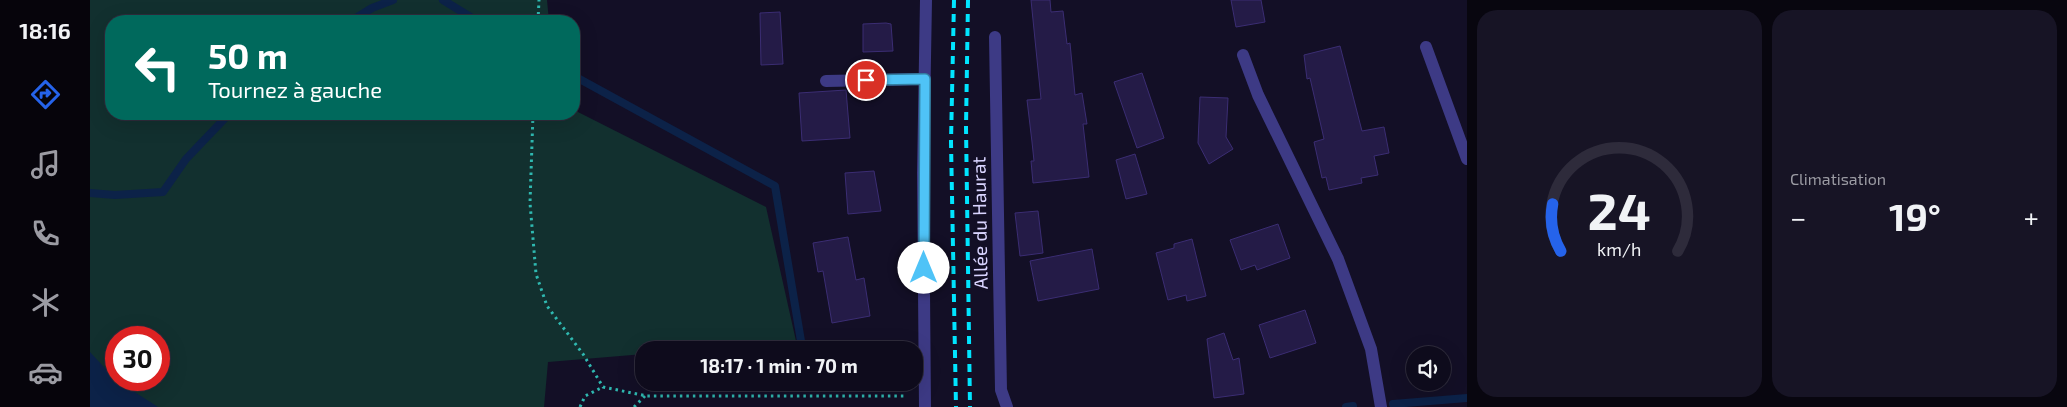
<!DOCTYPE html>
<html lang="fr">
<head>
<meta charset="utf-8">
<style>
	:root { --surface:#0e0b1c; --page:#171425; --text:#f1f3f6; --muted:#9b9ba3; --line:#2e2b3b; --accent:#2563eb }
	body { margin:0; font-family:"Exo 2",sans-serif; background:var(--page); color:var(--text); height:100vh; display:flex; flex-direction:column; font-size:19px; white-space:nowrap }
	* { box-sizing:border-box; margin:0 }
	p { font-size:16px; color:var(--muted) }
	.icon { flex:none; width:28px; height:28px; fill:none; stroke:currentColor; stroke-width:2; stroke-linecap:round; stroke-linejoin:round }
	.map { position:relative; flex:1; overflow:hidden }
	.panel { display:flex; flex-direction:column; gap:10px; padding:10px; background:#08060f; width:600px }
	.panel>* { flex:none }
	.top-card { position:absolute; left:15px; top:15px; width:475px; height:105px; border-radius:20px; box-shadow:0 5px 20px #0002,0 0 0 1px var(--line); background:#00695c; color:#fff; overflow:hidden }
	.buttons { position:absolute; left:1316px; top:346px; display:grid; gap:10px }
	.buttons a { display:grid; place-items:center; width:45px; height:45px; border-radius:50%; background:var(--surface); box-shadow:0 5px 20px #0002,0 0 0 1px var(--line); font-size:25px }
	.speed { position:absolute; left:15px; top:326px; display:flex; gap:10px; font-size:25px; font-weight:700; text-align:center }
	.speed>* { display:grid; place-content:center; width:65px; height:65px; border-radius:50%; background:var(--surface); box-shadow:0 5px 20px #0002,0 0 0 1px var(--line); line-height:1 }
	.speed .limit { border:8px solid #d22; background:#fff; color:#111 }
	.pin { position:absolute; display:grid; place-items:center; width:42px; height:42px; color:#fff; margin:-21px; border:2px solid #fff; border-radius:50%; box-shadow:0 1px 5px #0007 }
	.me { position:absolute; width:55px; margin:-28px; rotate:0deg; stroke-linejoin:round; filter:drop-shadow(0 0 4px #0008) }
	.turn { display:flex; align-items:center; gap:18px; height:105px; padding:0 20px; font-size:22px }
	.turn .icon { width:65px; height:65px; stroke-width:2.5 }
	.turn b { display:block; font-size:35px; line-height:42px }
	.big { font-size:38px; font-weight:700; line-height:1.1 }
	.panel .card { flex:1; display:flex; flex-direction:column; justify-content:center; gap:8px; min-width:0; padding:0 18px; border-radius:20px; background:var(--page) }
	.panel .dial { align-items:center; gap:0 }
	.dial svg { height:130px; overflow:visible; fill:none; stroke:var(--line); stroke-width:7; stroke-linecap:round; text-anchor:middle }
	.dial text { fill:var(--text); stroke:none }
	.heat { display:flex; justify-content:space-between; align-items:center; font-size:28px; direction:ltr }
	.panel .tiles { flex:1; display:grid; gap:10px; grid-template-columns:repeat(2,1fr) }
	.trip { position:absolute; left:545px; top:341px; width:288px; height:50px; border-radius:20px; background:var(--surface); box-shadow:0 5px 20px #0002,0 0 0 1px var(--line); font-weight:700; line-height:50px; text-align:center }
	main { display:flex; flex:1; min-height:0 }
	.menu { display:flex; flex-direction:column; width:90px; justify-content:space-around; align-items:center; background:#06040b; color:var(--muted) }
	.menu .icon { width:35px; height:35px }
	.menu .current { color:var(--accent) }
	.menu b { font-size:22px; color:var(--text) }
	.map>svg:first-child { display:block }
	.green { fill:#12302f; fill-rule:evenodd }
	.water { fill:#0c2248 }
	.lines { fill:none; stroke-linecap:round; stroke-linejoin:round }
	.stream { stroke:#0c2248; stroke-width:8 }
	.building { fill:#241b47; stroke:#3b2d73 }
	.path { stroke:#2fb8b0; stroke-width:3; stroke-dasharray:2.5 4; stroke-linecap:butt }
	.minor { stroke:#3d3a85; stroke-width:12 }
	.rail { stroke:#00e5ff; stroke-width:4; stroke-dasharray:8 6; stroke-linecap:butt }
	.route-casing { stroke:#337fa1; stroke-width:12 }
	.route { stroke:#4fc3f7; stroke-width:9 }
	.labels { text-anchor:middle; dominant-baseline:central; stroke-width:5; stroke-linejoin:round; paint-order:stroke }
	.street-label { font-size:19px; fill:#d9d4ff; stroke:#130f26 }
</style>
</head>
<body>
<main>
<nav class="menu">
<b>18:16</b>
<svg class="icon current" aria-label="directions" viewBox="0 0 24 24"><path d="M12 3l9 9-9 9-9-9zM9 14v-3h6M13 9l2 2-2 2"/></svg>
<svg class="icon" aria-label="music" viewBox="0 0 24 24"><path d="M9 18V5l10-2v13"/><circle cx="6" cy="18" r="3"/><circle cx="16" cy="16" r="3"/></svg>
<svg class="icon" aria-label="phone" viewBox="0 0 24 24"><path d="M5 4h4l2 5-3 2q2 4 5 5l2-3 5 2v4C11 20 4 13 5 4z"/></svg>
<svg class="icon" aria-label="climate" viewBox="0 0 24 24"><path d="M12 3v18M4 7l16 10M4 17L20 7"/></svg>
<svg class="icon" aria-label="car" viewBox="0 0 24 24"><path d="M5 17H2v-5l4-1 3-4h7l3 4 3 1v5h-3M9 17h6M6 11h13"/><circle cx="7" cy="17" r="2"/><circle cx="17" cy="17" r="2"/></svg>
</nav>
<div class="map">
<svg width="1377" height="407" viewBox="0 0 1377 407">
	<rect width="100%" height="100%" fill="#130f26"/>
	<path class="green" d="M0,0H457L459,21H21V114H484V110L676,207L706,341L599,350H554V354L458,362L454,407H0ZM26,338H69V380H26Z"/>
	<path class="water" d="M0,352L26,380L68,407H0Z"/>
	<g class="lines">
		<g class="stream">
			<path d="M353,0L387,21"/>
			<path d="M261,21L282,8L303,0"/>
			<path d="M484,76L685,186L712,347L725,350"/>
			<path d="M0,193L25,195L73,192L96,159L139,114"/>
			<path d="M1303,404L1377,398"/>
			<path d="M1256,407L1263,406"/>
		</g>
	</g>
	<g class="building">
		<path d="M941,0H960L961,12L973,11L977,44L980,43L985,95L992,93L997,124H993L999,177L943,183L941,161H944L942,142L937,100L951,99Z"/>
		<path d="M1141,0H1171L1175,22L1146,27Z"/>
		<path d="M690,12L693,64L671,65L670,13Z"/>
		<path d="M796,23L801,24L803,51L773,52V24Z"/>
		<path d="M1250,46L1272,131L1294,127L1299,153L1284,156L1288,175L1271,178L1272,183L1239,190L1236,177L1232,178L1224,142L1234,139L1220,78L1217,79L1214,55Z"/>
		<path d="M1052,73L1074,138L1047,148L1024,82Z"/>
		<path d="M756,90L760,138L712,141L709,93Z"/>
		<path d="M1110,97L1138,98L1136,137L1143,149L1119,164L1108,143Z"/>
		<path d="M1045,154L1057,194L1036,199L1026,160Z"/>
		<path d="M784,171L791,211L758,214L755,173Z"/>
		<path d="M948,211L953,253L930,256L925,213Z"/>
		<path d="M1188,224L1200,258L1167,270L1165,265L1151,270L1140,240Z"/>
		<path d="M758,237L766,280L774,278L780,316L742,323L733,271L728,272L723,243Z"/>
		<path d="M1102,239L1116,296L1097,301L1096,295L1078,300L1066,253L1084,248V244Z"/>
		<path d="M1002,249L1009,289L948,301L940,261Z"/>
		<path d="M1215,310L1226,343L1180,358L1169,325Z"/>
		<path d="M1134,333L1143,360L1149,358L1154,394L1124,398L1117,339Z"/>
	</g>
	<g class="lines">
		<g class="path">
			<path d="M448,21L449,0"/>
			<path d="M443,114L440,203L446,274L457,306L493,354L513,387L557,396H817"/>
			<path d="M490,407L495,396L513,387"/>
			<path d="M544,407L555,396"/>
		</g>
		<g class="minor">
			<path d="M905,37L911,390L917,407"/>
			<path d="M1336,47L1377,159"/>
			<path d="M1153,55L1168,95L1248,259L1281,349L1291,407"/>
			<path d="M736,81L835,79"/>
			<path d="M835,407L833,173L836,0"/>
		</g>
		<g class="rail">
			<path d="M864,0L861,142L866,407"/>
			<path d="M878,0L876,127L880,407"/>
		</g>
	</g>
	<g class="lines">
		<g class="route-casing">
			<path id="route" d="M776,80L835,79L834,268"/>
		</g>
		<use href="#route" class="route"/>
	</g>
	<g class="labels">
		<g class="street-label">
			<text transform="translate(889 223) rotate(-91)">Allée du Haurat</text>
		</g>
	</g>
</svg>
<div class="buttons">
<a><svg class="icon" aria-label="sound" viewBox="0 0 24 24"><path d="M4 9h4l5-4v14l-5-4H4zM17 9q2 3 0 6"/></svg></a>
</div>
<div class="speed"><div class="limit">30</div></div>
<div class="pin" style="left:776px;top:80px;background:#d93025"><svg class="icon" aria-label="arrive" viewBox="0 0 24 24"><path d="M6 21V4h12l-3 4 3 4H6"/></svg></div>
<svg class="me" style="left:834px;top:268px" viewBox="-20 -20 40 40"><circle r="19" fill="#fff"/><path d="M0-13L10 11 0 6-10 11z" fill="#4fc3f7"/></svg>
<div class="trip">18:17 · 1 min · 70 m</div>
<div class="top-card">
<div class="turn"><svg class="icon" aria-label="left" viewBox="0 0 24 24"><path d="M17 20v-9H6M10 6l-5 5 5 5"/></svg><div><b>50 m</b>Tournez à gauche</div></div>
</div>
</div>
<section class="panel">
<div class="tiles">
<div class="card dial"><svg viewBox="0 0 100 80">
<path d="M14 69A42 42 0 1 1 86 69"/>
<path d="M14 69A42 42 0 0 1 9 40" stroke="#2563eb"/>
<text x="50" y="56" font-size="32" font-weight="700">24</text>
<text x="50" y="72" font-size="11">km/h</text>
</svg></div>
<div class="card"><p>Climatisation</p>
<div class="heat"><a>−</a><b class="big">19°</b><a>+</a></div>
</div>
</div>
</section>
</main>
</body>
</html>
